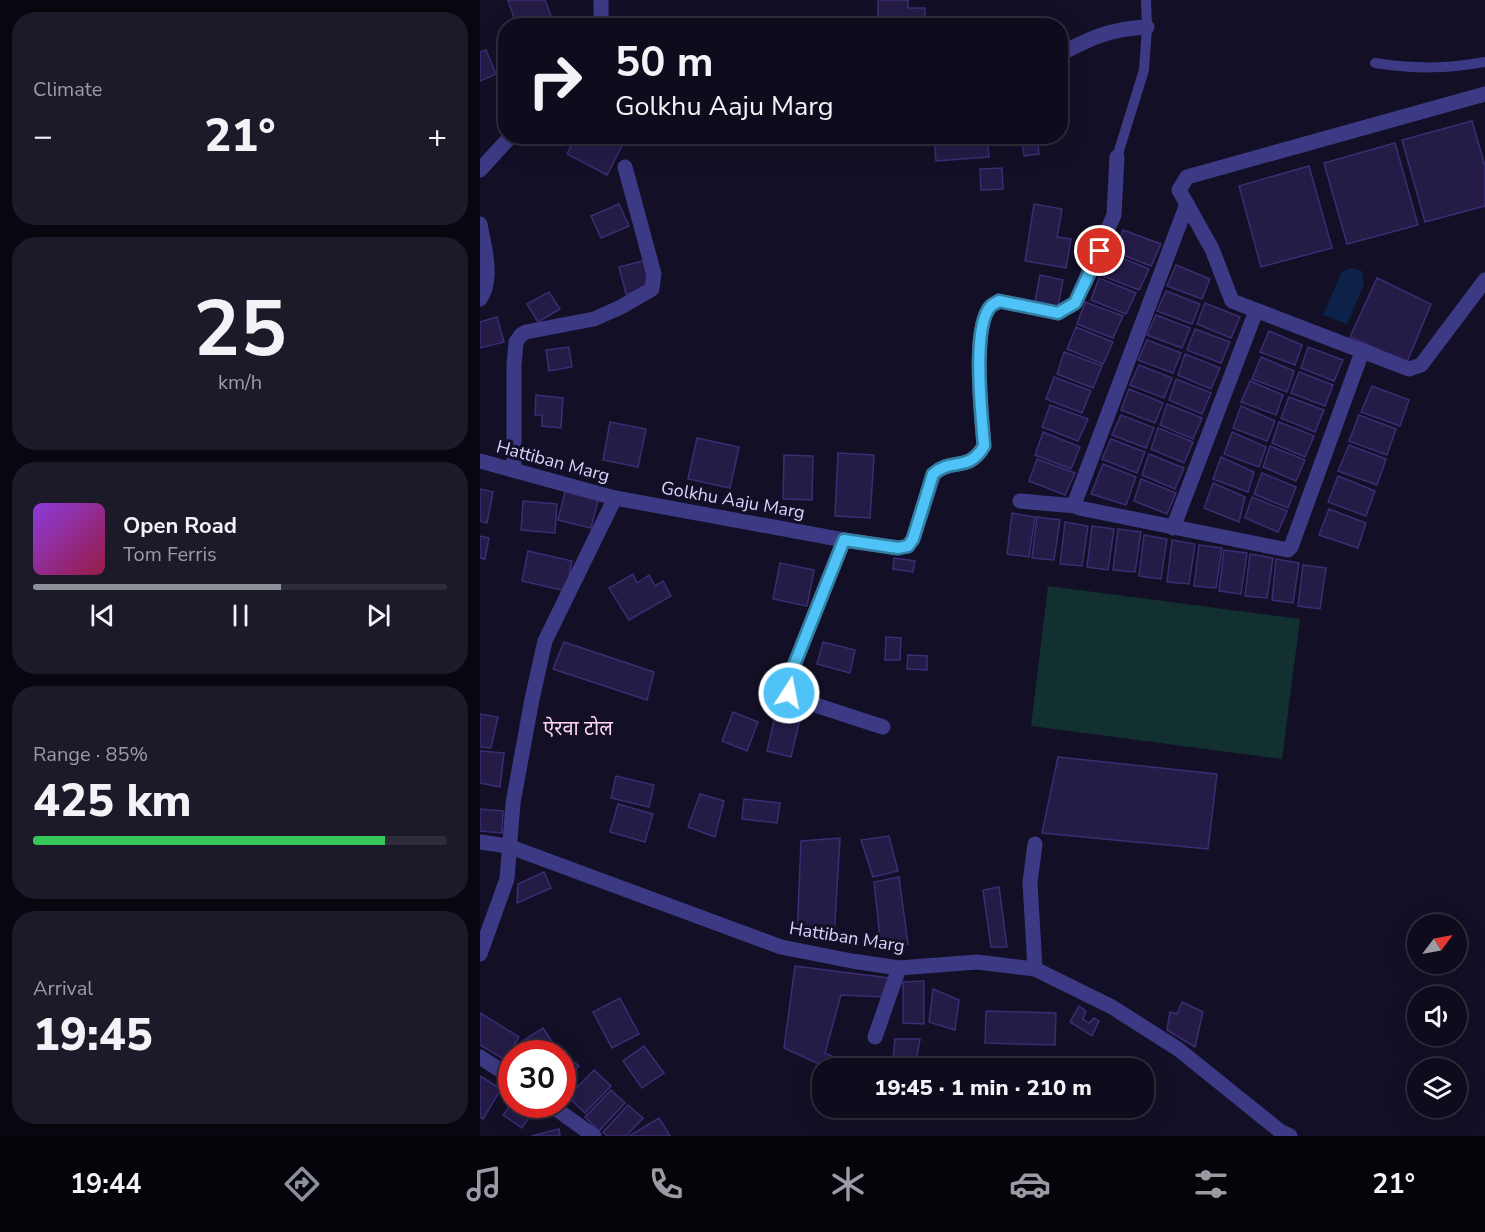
<!DOCTYPE html>
<html lang="en">
<head>
<meta charset="utf-8">
<style>
	:root { --surface:#0e0b1c; --page:#1c1929; --text:#f1f3f6; --muted:#9b9ba3; --line:#2e2b3b; --accent:#8c9099 }
	body { margin:0; font-family:"Nunito Sans","Noto Sans Devanagari",sans-serif; background:var(--page); color:var(--text); height:100vh; display:flex; flex-direction:column; font-size:22px; white-space:nowrap }
	* { box-sizing:border-box; margin:0 }
	p { font-size:20px; color:var(--muted) }
	.icon { flex:none; width:33px; height:33px; fill:none; stroke:currentColor; stroke-width:2; stroke-linecap:round; stroke-linejoin:round }
	.map { position:relative; flex:1; overflow:hidden }
	.panel { display:flex; flex-direction:column; gap:12px; padding:12px; background:#08060f; width:480px }
	.panel>* { flex:none }
	.hud { position:absolute; left:18px; top:18px; width:570px; height:126px; border-radius:24px; box-shadow:0 6px 24px #0002,0 0 0 2px var(--line); background:#0e0b1c; color:var(--text); overflow:hidden }
	.needle { width:39px; rotate:58deg }
	.controls { position:absolute; left:927px; top:914px; display:grid; gap:12px }
	.controls a { display:grid; place-items:center; width:60px; height:60px; border-radius:50%; background:var(--surface); box-shadow:0 6px 24px #0002,0 0 0 2px var(--line); font-size:30px }
	.speed { position:absolute; left:18px; top:1040px; display:flex; gap:12px; font-size:30px; font-weight:700; text-align:center }
	.speed>* { display:grid; place-content:center; width:78px; height:78px; border-radius:50%; background:var(--surface); box-shadow:0 6px 24px #0002,0 0 0 2px var(--line); line-height:1 }
	.speed .limit { border:9px solid #d22; background:#fff; color:#111 }
	.pin { position:absolute; display:grid; place-items:center; width:51px; height:51px; color:#fff; margin:-26px; border:3px solid #fff; border-radius:50%; box-shadow:0 2px 6px #0007 }
	.me { position:absolute; width:66px; margin:-33px; rotate:11deg; stroke-linejoin:round; filter:drop-shadow(0 0 4px #0008) }
	.turn { display:flex; align-items:center; gap:21px; height:126px; padding:0 18px; font-size:27px }
	.turn .icon { width:78px; height:78px; stroke-width:2.5 }
	.turn b { display:block; font-size:42px; line-height:51px }
	.big { font-size:45px; font-weight:800; line-height:1.1 }
	.panel .tile { flex:1; display:flex; flex-direction:column; justify-content:center; gap:9px; min-width:0; padding:0 21px; border-radius:24px; background:var(--page) }
	.panel .dial { align-items:center; gap:0 }
	.dial b { font-size:78px; line-height:1 }
	.song { display:flex; align-items:center; gap:18px }
	.cover { width:72px; height:72px; border-radius:9px; background:linear-gradient(135deg,hsl(270 70% 55%),hsl(340 70% 35%)) }
	.played { height:6px; border-radius:3px; background:linear-gradient(90deg,var(--accent) 60%,var(--line) 60%) }
	.keys { display:flex; justify-content:space-around; direction:ltr }
	.heat { display:flex; justify-content:space-between; align-items:center; font-size:33px; direction:ltr }
	.charge { height:9px; border-radius:4px; background:linear-gradient(90deg,#34c759 85%,var(--line) 0) }
	.trip { position:absolute; left:332px; top:1058px; width:342px; height:60px; border-radius:24px; background:var(--surface); box-shadow:0 6px 24px #0002,0 0 0 2px var(--line); font-weight:800; line-height:60px; text-align:center }
	.tab-bar { display:flex; height:96px; justify-content:space-around; align-items:center; background:#06040b; color:var(--muted) }
	.tab-bar .icon { width:42px; height:42px }
	.tab-bar .active { color:var(--accent) }
	.tab-bar b { font-size:27px; color:var(--text) }
	main { display:flex; flex:1; min-height:0 }
	.map>svg:first-child { display:block }
	.green { fill:#12302f }
	.water { fill:#0c2248 }
	.building { fill:#241b47; stroke:#3b2d73; stroke-width:1.5 }
	.lines { fill:none; stroke-linecap:round; stroke-linejoin:round }
	.service { stroke:#3d3a85; stroke-width:10 }
	.minor { stroke:#3d3a85; stroke-width:15 }
	.route-casing { stroke:#337fa1; stroke-width:15 }
	.route { stroke:#4fc3f7; stroke-width:10 }
	.labels { text-anchor:middle; dominant-baseline:central; stroke-width:6; stroke-linejoin:round; paint-order:stroke }
	.street-label { font-size:18px; fill:#d9d4ff; stroke:#130f26 }
	.neighbourhood-label { font-size:20px; fill:#ffd6f0; stroke:#130f26 }
</style>
</head>
<body>
<main>
<section class="panel">
<div class="tile"><p>Climate</p>
<div class="heat"><a>−</a><b class="big">21°</b><a>+</a></div>
</div>
<div class="tile dial"><b>25</b><p>km/h</p></div>
<div class="tile">
<div class="song"><i class="cover"></i><div><b>Open Road</b><p>Tom Ferris</p></div></div>
<div class="played"></div>
<div class="keys"><svg class="icon" aria-label="previous" viewBox="0 0 24 24"><path d="M18 5L8 12l10 7zM5 5v14"/></svg><svg class="icon" aria-label="pause" viewBox="0 0 24 24"><path d="M8 5v14M16 5v14"/></svg><svg class="icon" aria-label="next" viewBox="0 0 24 24"><path d="M6 5l10 7-10 7zM19 5v14"/></svg></div>
</div>
<div class="tile"><p>Range · 85%</p><b class="big">425 km</b><div class="charge"></div></div>
<div class="tile"><p>Arrival</p><b class="big">19:45</b></div>
</section>
<div class="map">
<svg width="1005" height="1136" viewBox="0 0 1005 1136">
	<rect width="100%" height="100%" fill="#130f26"/>
	<path class="green" d="M568,586L820,619L802,759L551,726Z"/>
	<path class="water" d="M871,268L882,271L884,284L867,324L843,315L862,272Z"/>
	<g class="building">
		<path d="M31,0H65L75,26H37L28,1Z"/>
		<path d="M398,0H428V8H445V26H398Z"/>
		<path d="M6,50L16,74L0,81V52Z"/>
		<path d="M992,121L1005,166V206L945,222L922,140Z"/>
		<path d="M96,136H134L144,142L127,175L87,154Z"/>
		<path d="M507,136L509,157L456,161L454,136Z"/>
		<path d="M541,136H572V142L558,144L559,154L544,156Z"/>
		<path d="M915,143L938,225L867,244L844,163Z"/>
		<path d="M829,166L852,248L781,267L759,186Z"/>
		<path d="M522,168L523,189L501,190L500,169Z"/>
		<path d="M139,204L149,226L121,238L111,216Z"/>
		<path d="M554,204L582,209L577,237L591,239L586,268L545,261Z"/>
		<path d="M643,230L681,244L671,266L635,252Z"/>
		<path d="M632,254L669,269L659,290L623,276Z"/>
		<path d="M163,261L170,288L146,294L139,267Z"/>
		<path d="M696,265L730,279L722,299L687,286Z"/>
		<path d="M560,275L583,280L578,306L555,301Z"/>
		<path d="M619,278L656,293L646,314L611,300Z"/>
		<path d="M897,278L951,304L927,362L870,337Z"/>
		<path d="M686,291L720,304L712,324L677,311Z"/>
		<path d="M69,292L80,309L58,322L47,304Z"/>
		<path d="M605,302L643,316L633,338L597,324Z"/>
		<path d="M725,303L760,317L751,338L717,324Z"/>
		<path d="M676,315L710,328L702,348L667,335Z"/>
		<path d="M17,317L24,342L0,348V322Z"/>
		<path d="M596,327L633,342L623,364L587,349Z"/>
		<path d="M715,329L750,342L741,363L707,350Z"/>
		<path d="M789,331L822,345L815,365L780,352Z"/>
		<path d="M667,340L701,353L693,373L658,360Z"/>
		<path d="M89,347L92,367L69,371L66,350Z"/>
		<path d="M828,347L863,360L854,381L821,368Z"/>
		<path d="M584,352L622,366L613,388L577,374Z"/>
		<path d="M705,354L740,368L731,389L698,375Z"/>
		<path d="M781,357L814,371L807,392L772,379Z"/>
		<path d="M659,365L692,378L684,398L650,385Z"/>
		<path d="M819,372L853,385L845,406L811,393Z"/>
		<path d="M574,377L611,391L602,413L566,399Z"/>
		<path d="M696,379L731,393L722,414L689,400Z"/>
		<path d="M770,381L803,395L796,415L761,402Z"/>
		<path d="M892,386L929,400L920,426L881,412Z"/>
		<path d="M649,389L683,403L675,423L641,410Z"/>
		<path d="M56,395L83,398L81,428L62,426V415H55Z"/>
		<path d="M809,397L844,410L835,432L801,418Z"/>
		<path d="M687,404L722,418L713,439L680,425Z"/>
		<path d="M570,405L608,419L598,441L562,427Z"/>
		<path d="M761,406L795,421L787,441L753,428Z"/>
		<path d="M641,415L674,428L666,448L632,435Z"/>
		<path d="M879,415L916,429L907,455L869,441Z"/>
		<path d="M130,422L166,429L158,467L123,460Z"/>
		<path d="M799,422L834,436L825,457L792,443Z"/>
		<path d="M678,428L713,442L704,463L671,449Z"/>
		<path d="M563,432L600,447L591,469L555,455Z"/>
		<path d="M752,432L786,447L779,467L744,454Z"/>
		<path d="M217,438L259,447L250,488L208,479Z"/>
		<path d="M631,439L665,452L657,473L622,459Z"/>
		<path d="M869,445L906,459L897,485L858,471Z"/>
		<path d="M790,446L825,460L816,481L783,467Z"/>
		<path d="M358,453L394,455L390,518L355,516Z"/>
		<path d="M669,454L704,468L695,489L662,475Z"/>
		<path d="M304,455L333,456L332,500L303,499Z"/>
		<path d="M741,457L774,472L768,492L733,479Z"/>
		<path d="M557,459L595,473L585,495L549,481Z"/>
		<path d="M623,464L656,477L646,505L611,494Z"/>
		<path d="M782,473L816,487L808,508L774,494Z"/>
		<path d="M858,476L895,491L886,516L848,502Z"/>
		<path d="M661,479L696,493L687,514L654,501Z"/>
		<path d="M733,483L765,497L759,522L724,508Z"/>
		<path d="M86,488L119,497L111,528L78,520Z"/>
		<path d="M0,489L13,492L7,523L0,521Z"/>
		<path d="M772,497L807,511L798,532L765,518Z"/>
		<path d="M43,501L77,504L75,533L41,530Z"/>
		<path d="M849,509L886,523L878,548L839,535Z"/>
		<path d="M532,513L555,517L549,557L527,554Z"/>
		<path d="M557,517L580,520L574,560L552,558Z"/>
		<path d="M585,522L608,526L602,566L580,564Z"/>
		<path d="M612,526L634,529L628,570L607,567Z"/>
		<path d="M638,529L661,532L655,572L633,570Z"/>
		<path d="M664,535L687,539L681,579L659,576Z"/>
		<path d="M0,536L9,538L5,559L0,558Z"/>
		<path d="M692,540L715,544L709,584L687,582Z"/>
		<path d="M719,545L742,548L736,588L714,586Z"/>
		<path d="M744,550L767,553L761,594L739,591Z"/>
		<path d="M48,551L92,561L86,591L42,581Z"/>
		<path d="M770,554L793,558L787,598L765,596Z"/>
		<path d="M414,558L435,561L433,572L413,569Z"/>
		<path d="M796,559L819,563L813,603L792,600Z"/>
		<path d="M300,563L334,570L327,606L293,599Z"/>
		<path d="M823,565L846,568L840,609L818,606Z"/>
		<path d="M153,574L157,583L169,575L175,586L183,581L191,596L149,620L129,588Z"/>
		<path d="M406,637L421,638L420,660H405Z"/>
		<path d="M84,642L174,672L167,700L73,669Z"/>
		<path d="M343,642L375,650L370,673L337,664Z"/>
		<path d="M428,655L447,656V670L427,669Z"/>
		<path d="M253,712L278,722L267,751L242,741Z"/>
		<path d="M296,713L320,719L311,757L287,751Z"/>
		<path d="M0,714L18,717L11,748L0,747Z"/>
		<path d="M0,751L24,753L20,787L0,783Z"/>
		<path d="M578,757L737,774L728,849L562,833Z"/>
		<path d="M136,776L174,785L169,807L131,798Z"/>
		<path d="M220,794L244,801L235,837L208,827Z"/>
		<path d="M264,799L300,803L297,823L262,819Z"/>
		<path d="M138,804L173,814L165,842L130,832Z"/>
		<path d="M0,809L23,811L22,833L0,831Z"/>
		<path d="M409,836L418,871L393,877L381,840Z"/>
		<path d="M360,838L354,938L317,936L321,841Z"/>
		<path d="M64,872L71,888L37,903L38,884Z"/>
		<path d="M419,877L428,944L401,947L394,882Z"/>
		<path d="M519,887L527,947H511L503,890Z"/>
		<path d="M315,966L409,978L405,997L361,995L345,1053L369,1064L368,1068H348L304,1048Z"/>
		<path d="M444,981V1024L423,1023V982Z"/>
		<path d="M453,989L479,1000L475,1030L449,1022Z"/>
		<path d="M140,998L159,1034L132,1048L113,1012Z"/>
		<path d="M702,1002L723,1012L715,1047L687,1030L690,1012L697,1014Z"/>
		<path d="M599,1006L606,1011L603,1019L609,1023L614,1018L619,1021L612,1036L590,1022Z"/>
		<path d="M506,1011L576,1013L575,1045L505,1043Z"/>
		<path d="M0,1013L39,1037L25,1060L0,1045Z"/>
		<path d="M63,1028L76,1048L68,1053H43L38,1044Z"/>
		<path d="M415,1039H440L435,1068H412Z"/>
		<path d="M164,1046L184,1073L162,1088L143,1061Z"/>
		<path d="M81,1051L99,1066L82,1085V1053H79Z"/>
		<path d="M114,1070L131,1086L105,1113L88,1097Z"/>
		<path d="M0,1076L21,1089L3,1119L0,1117Z"/>
		<path d="M131,1090L145,1103L119,1131L105,1117Z"/>
		<path d="M32,1103L50,1104L56,1108L42,1128L23,1115Z"/>
		<path d="M148,1105L163,1118L146,1136H127L123,1132Z"/>
		<path d="M179,1118L190,1136H149Z"/>
		<path d="M79,1129L80,1136H51Z"/>
	</g>
	<g class="lines">
		<g class="service">
			<path d="M895,63C934,69 966,69 1005,62"/>
			<path d="M637,157L664,70L667,27L666,0"/>
		</g>
		<g class="minor">
			<path d="M121,0V26"/>
			<path d="M580,54C613,37 630,29 667,27"/>
			<path d="M1005,94L707,177L699,190L732,249L752,301L929,369L941,365L1005,280"/>
			<path d="M0,170L31,136"/>
			<path d="M707,204L595,502L599,508L808,550L811,547L882,352"/>
			<path d="M0,224C4,246 14,279 0,299"/>
			<path d="M0,461L135,498L364,540L307,683L309,693L317,699L403,727"/>
			<path d="M34,470V365L36,342L41,335L46,332L114,319L141,307L172,289L174,274L145,167"/>
			<path d="M540,501L596,506"/>
			<path d="M693,528L776,311"/>
			<path d="M364,540L419,548L428,546L433,539L454,474C472,457 489,473 504,446C502,418 491,326 511,306C513,304 516,303 519,301L578,313L595,303L634,215L637,157"/>
			<path d="M0,842L28,846L301,947L372,961L419,968L497,962L555,969L632,1007L698,1049L800,1131L810,1136"/>
			<path d="M0,954L27,879L33,803L52,699L65,641L135,498"/>
			<path d="M555,969L550,882L555,844"/>
			<path d="M395,1037L419,968"/>
			<path d="M0,1057L32,1078"/>
			<path d="M69,1104L114,1136"/>
		</g>
	</g>
	<g class="lines">
		<g class="route-casing">
			<path id="route" d="M309,693L307,683L364,540L418,548L428,546L433,539L453,474C472,457 488,473 504,446C502,418 491,326 511,306C513,304 516,303 519,301L578,313L595,303L620,251"/>
		</g>
		<use href="#route" class="route"/>
	</g>
	<g class="labels">
		<g class="street-label">
			<text transform="translate(73 461) rotate(15)">Hattiban Marg</text>
			<text transform="translate(253 500) rotate(10)">Golkhu Aaju Marg</text>
			<text transform="translate(367 937) rotate(9)">Hattiban Marg</text>
		</g>
		<g class="neighbourhood-label">
			<text x="98" y="728">ऐरवा टोल</text>
		</g>
	</g>
</svg>
<div class="controls">
<a><svg class="needle" viewBox="-14 -14 28 28"><path d="M0-13l5 13h-10z" fill="#e53935"/><path d="M0 13l5-13h-10z" fill="#9b9ba3"/></svg></a>
<a><svg class="icon" aria-label="sound" viewBox="0 0 24 24"><path d="M4 9h4l5-4v14l-5-4H4zM17 9q2 3 0 6"/></svg></a>
<a><svg class="icon" aria-label="layers" viewBox="0 0 24 24"><path d="M12 4l9 5-9 5-9-5zM3 14l9 5 9-5"/></svg></a>
</div>
<div class="speed"><div class="limit">30</div></div>
<div class="pin" style="left:620px;top:251px;background:#d93025"><svg class="icon" aria-label="arrive" viewBox="0 0 24 24"><path d="M6 21V4h12l-3 4 3 4H6"/></svg></div>
<svg class="me" style="left:309px;top:693px" viewBox="-20 -20 40 40"><circle r="17" fill="#4fc3f7" stroke="#fff" stroke-width="3"/><path d="M0-11L8 9 0 5-8 9z" fill="#fff"/></svg>
<div class="trip">19:45 · 1 min · 210 m</div>
<div class="hud">
<div class="turn"><svg class="icon" aria-label="right" viewBox="0 0 24 24"><path d="M7 20v-9h11M14 6l5 5-5 5"/></svg><div><b>50 m</b>Golkhu Aaju Marg</div></div>
</div>
</div>
</main>
<nav class="tab-bar">
<b>19:44</b>
<svg class="icon active" aria-label="directions" viewBox="0 0 24 24"><path d="M12 3l9 9-9 9-9-9zM9 14v-3h6M13 9l2 2-2 2"/></svg>
<svg class="icon" aria-label="music" viewBox="0 0 24 24"><path d="M9 18V5l10-2v13"/><circle cx="6" cy="18" r="3"/><circle cx="16" cy="16" r="3"/></svg>
<svg class="icon" aria-label="phone" viewBox="0 0 24 24"><path d="M5 4h4l2 5-3 2q2 4 5 5l2-3 5 2v4C11 20 4 13 5 4z"/></svg>
<svg class="icon" aria-label="climate" viewBox="0 0 24 24"><path d="M12 3v18M4 7l16 10M4 17L20 7"/></svg>
<svg class="icon" aria-label="car" viewBox="0 0 24 24"><path d="M5 17H2v-5l4-1 3-4h7l3 4 3 1v5h-3M9 17h6M6 11h13"/><circle cx="7" cy="17" r="2"/><circle cx="17" cy="17" r="2"/></svg>
<svg class="icon" aria-label="filters" viewBox="0 0 24 24"><path d="M4 7h16M4 17h16"/><circle cx="9" cy="7" r="2"/><circle cx="15" cy="17" r="2"/></svg>
<b>21°</b>
</nav>
</body>
</html>
